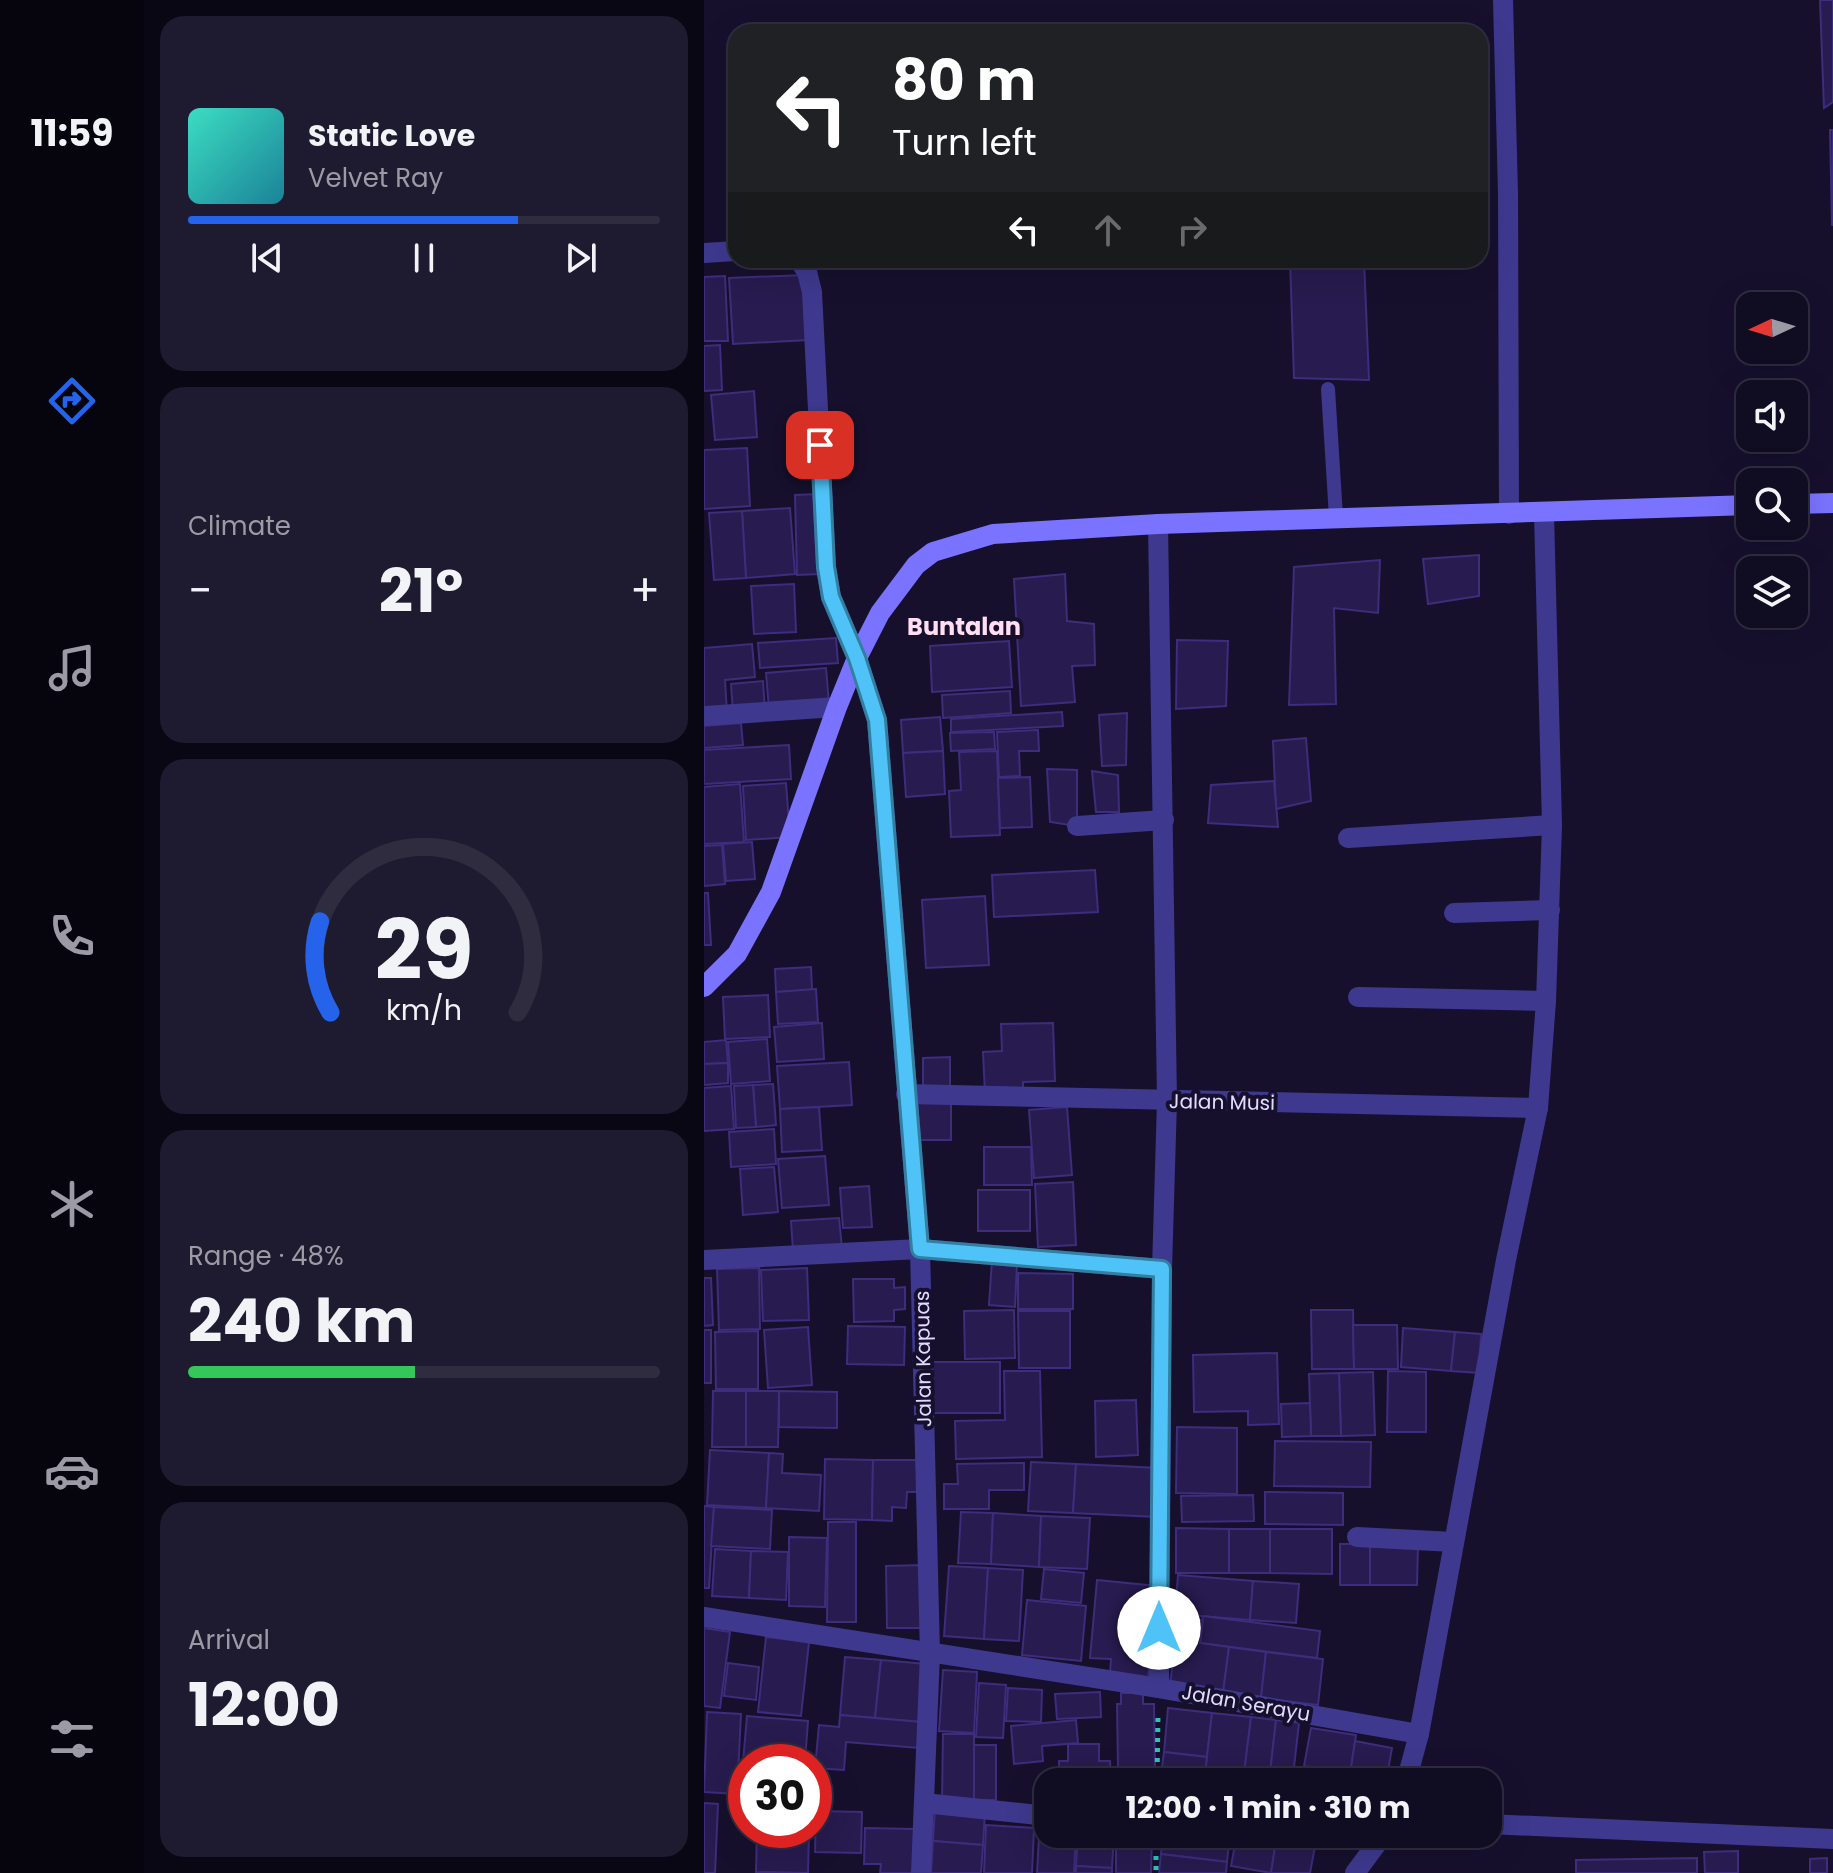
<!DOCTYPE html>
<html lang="en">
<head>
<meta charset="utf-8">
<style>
	:root { --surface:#100c22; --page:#1e1a2f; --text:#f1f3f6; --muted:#9c9ba5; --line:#302c40; --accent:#2563eb }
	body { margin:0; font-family:Poppins,sans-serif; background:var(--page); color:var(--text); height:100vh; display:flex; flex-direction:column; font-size:30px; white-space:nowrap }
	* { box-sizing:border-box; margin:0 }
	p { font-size:26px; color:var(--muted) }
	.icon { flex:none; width:44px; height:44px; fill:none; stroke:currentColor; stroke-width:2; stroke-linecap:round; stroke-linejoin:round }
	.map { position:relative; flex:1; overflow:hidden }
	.drawer { display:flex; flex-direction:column; gap:16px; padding:16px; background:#090713; width:560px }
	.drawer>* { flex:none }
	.banner { position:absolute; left:24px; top:24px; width:760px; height:244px; border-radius:24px; box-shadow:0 8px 32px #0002,0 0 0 2px var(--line); background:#202124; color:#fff; overflow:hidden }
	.needle { width:52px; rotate:266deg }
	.fabs { position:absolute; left:1032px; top:292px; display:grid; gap:16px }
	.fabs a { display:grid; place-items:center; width:72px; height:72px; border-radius:16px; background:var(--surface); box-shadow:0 8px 32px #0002,0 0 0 2px var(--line); font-size:40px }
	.speed { position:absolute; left:24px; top:1744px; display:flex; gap:16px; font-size:40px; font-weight:700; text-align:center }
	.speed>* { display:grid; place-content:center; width:104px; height:104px; border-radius:50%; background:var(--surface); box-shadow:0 8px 32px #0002,0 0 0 2px var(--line); line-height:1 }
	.speed .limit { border:12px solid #d22; background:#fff; color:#111 }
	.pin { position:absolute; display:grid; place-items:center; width:68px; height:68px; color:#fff; margin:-34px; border-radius:16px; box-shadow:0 4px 12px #0006 }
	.me { position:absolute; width:88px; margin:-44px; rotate:0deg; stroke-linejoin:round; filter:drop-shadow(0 0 6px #0008) }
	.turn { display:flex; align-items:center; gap:28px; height:168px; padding:0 32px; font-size:36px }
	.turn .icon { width:104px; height:104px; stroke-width:2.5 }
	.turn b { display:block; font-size:56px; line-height:68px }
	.lanes { display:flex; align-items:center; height:76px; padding:0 32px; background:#0003; justify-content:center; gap:40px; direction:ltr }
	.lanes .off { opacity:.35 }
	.big { font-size:60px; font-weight:700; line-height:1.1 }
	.drawer .card { flex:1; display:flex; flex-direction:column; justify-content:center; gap:12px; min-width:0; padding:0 28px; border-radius:24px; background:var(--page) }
	.drawer .dial { align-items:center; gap:0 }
	.dial svg { height:208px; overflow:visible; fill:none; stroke:var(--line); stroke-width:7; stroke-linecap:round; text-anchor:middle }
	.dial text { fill:var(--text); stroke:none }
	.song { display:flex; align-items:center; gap:24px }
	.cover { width:96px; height:96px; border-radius:12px; background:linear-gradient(135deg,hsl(170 70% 55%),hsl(190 70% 35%)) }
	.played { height:8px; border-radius:4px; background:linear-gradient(90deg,var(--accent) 70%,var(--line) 70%) }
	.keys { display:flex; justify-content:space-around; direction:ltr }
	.heat { display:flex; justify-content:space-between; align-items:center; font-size:44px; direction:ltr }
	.charge { height:12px; border-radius:6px; background:linear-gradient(90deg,#34c759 48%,var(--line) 0) }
	.trip { position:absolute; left:330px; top:1768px; width:468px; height:80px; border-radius:24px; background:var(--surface); box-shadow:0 8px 32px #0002,0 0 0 2px var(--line); font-weight:700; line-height:80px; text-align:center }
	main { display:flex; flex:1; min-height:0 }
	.menu { display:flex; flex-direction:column; width:144px; justify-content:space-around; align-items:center; background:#06050e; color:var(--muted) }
	.menu .icon { width:56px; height:56px }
	.menu .active { color:var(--accent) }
	.menu b { font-size:36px; color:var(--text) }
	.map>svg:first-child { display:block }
	.building { fill:#271b4f; stroke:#3e2c7c; stroke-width:2 }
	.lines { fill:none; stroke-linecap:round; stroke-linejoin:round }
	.path { stroke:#2bc4bf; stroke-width:5; stroke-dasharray:4 6; stroke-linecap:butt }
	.lane { stroke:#3e398e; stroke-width:14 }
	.street { stroke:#3e398e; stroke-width:20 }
	.secondary { stroke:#7a73ff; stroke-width:20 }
	.route-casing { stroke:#337fa1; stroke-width:20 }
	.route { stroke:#4fc3f7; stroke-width:14 }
	.labels { text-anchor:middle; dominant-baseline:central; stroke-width:8; stroke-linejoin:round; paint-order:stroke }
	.street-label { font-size:20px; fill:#e1dcff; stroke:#16102d }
	.quarter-label { font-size:24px; font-weight:bold; fill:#ffdef2; stroke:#16102d }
</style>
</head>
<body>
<main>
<nav class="menu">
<b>11:59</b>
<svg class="icon active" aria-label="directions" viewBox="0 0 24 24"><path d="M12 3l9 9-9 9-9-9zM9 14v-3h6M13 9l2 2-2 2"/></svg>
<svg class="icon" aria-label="music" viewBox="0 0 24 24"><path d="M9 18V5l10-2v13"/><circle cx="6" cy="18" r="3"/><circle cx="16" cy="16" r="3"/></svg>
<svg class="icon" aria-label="phone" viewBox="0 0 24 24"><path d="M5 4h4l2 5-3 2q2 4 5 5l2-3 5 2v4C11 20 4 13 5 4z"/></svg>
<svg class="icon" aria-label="climate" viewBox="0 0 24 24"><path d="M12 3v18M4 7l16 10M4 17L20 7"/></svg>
<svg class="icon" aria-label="car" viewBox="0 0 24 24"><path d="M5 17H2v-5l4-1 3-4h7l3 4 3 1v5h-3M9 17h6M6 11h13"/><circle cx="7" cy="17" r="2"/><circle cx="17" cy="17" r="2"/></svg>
<svg class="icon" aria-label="filters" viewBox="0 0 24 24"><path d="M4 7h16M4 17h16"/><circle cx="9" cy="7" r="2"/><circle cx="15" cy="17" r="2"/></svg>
</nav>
<section class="drawer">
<div class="card">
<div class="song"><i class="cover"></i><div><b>Static Love</b><p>Velvet Ray</p></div></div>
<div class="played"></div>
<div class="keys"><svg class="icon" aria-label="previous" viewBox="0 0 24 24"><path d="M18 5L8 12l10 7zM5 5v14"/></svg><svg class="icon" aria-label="pause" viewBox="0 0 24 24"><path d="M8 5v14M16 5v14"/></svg><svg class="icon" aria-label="next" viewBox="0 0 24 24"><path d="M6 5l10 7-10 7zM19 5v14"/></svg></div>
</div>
<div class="card"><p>Climate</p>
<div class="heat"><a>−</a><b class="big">21°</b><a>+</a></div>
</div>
<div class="card dial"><svg viewBox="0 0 100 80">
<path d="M14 69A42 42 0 1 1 86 69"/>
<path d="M14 69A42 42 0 0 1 10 34" stroke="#2563eb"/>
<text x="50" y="56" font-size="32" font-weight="700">29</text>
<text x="50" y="72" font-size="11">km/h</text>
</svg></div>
<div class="card"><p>Range · 48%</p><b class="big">240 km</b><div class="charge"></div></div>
<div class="card"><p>Arrival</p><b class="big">12:00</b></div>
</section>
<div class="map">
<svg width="1129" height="1873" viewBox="0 0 1129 1873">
	<rect width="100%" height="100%" fill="#16102d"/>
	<g class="building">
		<path d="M1116,0H1129V102L1120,108Z"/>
		<path d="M1126,130H1129V225H1128Z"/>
		<path d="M586,260H660L665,380L590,378Z"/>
		<path d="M101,275L104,340L29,344L25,278Z"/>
		<path d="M21,276L24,341H0V277Z"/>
		<path d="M16,345L18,390L0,391V346Z"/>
		<path d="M50,391L53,437L11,440L7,395Z"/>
		<path d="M43,448L46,506L0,509V450Z"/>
		<path d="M114,494L116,574L93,575L91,495Z"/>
		<path d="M86,508L91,574L42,578L38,511Z"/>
		<path d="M38,511L42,578L10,580L5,513Z"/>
		<path d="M775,555V596L724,604L719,559Z"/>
		<path d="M676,560L674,613L630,608L632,704L585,705L590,567Z"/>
		<path d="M361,574L363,621L390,624L391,665L368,666L371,702L317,706L310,579Z"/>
		<path d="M90,584L92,632L50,634L47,586Z"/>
		<path d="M132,638L134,663L56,668L54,643Z"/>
		<path d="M473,640L524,641L522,706L472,709Z"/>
		<path d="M305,641L308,687L228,692L226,646Z"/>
		<path d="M48,644L51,677L21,680L23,713L0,715V648Z"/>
		<path d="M122,668L125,704L65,709L62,673Z"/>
		<path d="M59,681L61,711L29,713L27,684Z"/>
		<path d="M306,691L307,713L239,718L238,695Z"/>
		<path d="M358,712L359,726L247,732V719Z"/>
		<path d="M423,713L422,765L398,766L395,715Z"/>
		<path d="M236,717L239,751L199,753L197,720Z"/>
		<path d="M37,723L39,745L0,748V726Z"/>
		<path d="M334,730L335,751H315L316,776L295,777L293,732Z"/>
		<path d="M290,732L291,749L247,751L246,733Z"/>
		<path d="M602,738L607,801L572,809L569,741Z"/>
		<path d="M85,745L87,779L0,784V750Z"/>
		<path d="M239,751L241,794L202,797L199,753Z"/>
		<path d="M293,751L296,835L247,837L245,791L257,790L255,752Z"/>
		<path d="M343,769L373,770V826L346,822Z"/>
		<path d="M388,771L414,775L415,812H392Z"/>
		<path d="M326,777L328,827L296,828L294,778Z"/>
		<path d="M570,781L574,827L504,823L507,785Z"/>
		<path d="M82,783L86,837L42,840L39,786Z"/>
		<path d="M36,784L40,842L0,844V787Z"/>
		<path d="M48,842L51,879L22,881L19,844Z"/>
		<path d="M18,845L21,884L0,886V846Z"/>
		<path d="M391,870L394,912L290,917L288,875Z"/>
		<path d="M0,893H4L7,945H0Z"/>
		<path d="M281,896L285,965L222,968L218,900Z"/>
		<path d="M107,967L108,990L72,992L71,969Z"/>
		<path d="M112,989L114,1022L74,1024L72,992Z"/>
		<path d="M64,995L66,1037L21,1039L19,997Z"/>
		<path d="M118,1023L120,1059L73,1062L70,1027Z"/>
		<path d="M349,1023L351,1081L319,1082V1092L281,1094L279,1052L298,1051L297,1024Z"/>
		<path d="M63,1039L66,1081L27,1084L24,1042Z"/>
		<path d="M22,1040L24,1063L0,1064V1042Z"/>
		<path d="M246,1057V1090L219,1091V1058Z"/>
		<path d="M145,1062L148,1105L76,1109L73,1066Z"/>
		<path d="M24,1063V1083L0,1085V1064Z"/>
		<path d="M69,1084L72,1125L52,1127L49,1085Z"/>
		<path d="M49,1085L52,1127L32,1128L30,1086Z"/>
		<path d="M27,1086L30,1129L0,1131V1088Z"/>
		<path d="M213,1101H247V1140H214Z"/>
		<path d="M115,1107L118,1150L78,1152L76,1109Z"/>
		<path d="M363,1107L368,1175L330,1178L325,1110Z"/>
		<path d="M70,1129L72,1164L27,1167L25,1132Z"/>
		<path d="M280,1147H327L328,1185H280Z"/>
		<path d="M121,1156L125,1205L78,1208L74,1159Z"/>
		<path d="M70,1167L74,1212L39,1215L36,1169Z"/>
		<path d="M369,1182L372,1245L334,1247L331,1184Z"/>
		<path d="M165,1186L168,1227L139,1228L136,1188Z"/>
		<rect x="274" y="1190" width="52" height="41"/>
		<path d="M135,1218L138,1248L89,1251L87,1221Z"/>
		<path d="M288,1260L313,1262L311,1307L285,1305Z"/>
		<path d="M55,1268L56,1329L15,1330L13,1269Z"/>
		<path d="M103,1268L105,1320L59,1321L57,1270Z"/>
		<path d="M314,1273L369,1274V1309H314Z"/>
		<path d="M0,1278H7L9,1325L0,1326Z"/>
		<path d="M149,1279H190V1288L201,1287V1309L190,1310V1321L150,1322Z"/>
		<path d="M310,1310L311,1358L261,1359L260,1311Z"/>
		<path d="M607,1310H649L650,1369H608Z"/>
		<path d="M314,1311H366V1368H315Z"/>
		<path d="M649,1325H693L694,1369H650Z"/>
		<path d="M144,1326L201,1327L200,1365L143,1364Z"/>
		<path d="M104,1327L108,1385L64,1388L60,1330Z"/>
		<path d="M699,1328L751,1332L747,1371L697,1367Z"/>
		<rect x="0" y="1330" width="7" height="53"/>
		<path d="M54,1331V1389H12L11,1332Z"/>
		<path d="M751,1332L777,1334L775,1373L747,1371Z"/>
		<path d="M573,1353L575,1424L544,1425V1411L490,1412L489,1355Z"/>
		<rect x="225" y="1362" width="71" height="51"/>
		<path d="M300,1371H336L338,1457L252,1459L251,1421L301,1420Z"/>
		<path d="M684,1371L722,1372V1432H683Z"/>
		<path d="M669,1372L671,1435L637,1436L635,1373Z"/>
		<path d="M635,1373L637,1436H607L605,1374Z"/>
		<path d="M9,1391H42V1447H8Z"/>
		<path d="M42,1391H75L74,1447H42Z"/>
		<path d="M75,1391L133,1392V1428L75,1427Z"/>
		<path d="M432,1400L434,1455L392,1457L391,1401Z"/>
		<path d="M606,1403L607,1436L578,1437L577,1404Z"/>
		<path d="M473,1427L533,1428V1494L472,1493Z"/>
		<path d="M571,1441L667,1442L666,1487L570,1486Z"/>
		<path d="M6,1450L65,1453L62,1508L3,1505Z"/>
		<path d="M65,1453L79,1454L78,1473L117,1475L115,1511L62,1508Z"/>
		<path d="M121,1459L169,1460L168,1520L120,1519Z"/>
		<path d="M169,1460H214L213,1492H203L202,1508L188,1507V1521L168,1520Z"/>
		<path d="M327,1462L372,1464L369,1513L324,1511Z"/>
		<path d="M320,1463V1490H285V1509H240V1484H254L253,1464Z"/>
		<path d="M372,1464L455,1468L453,1517L369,1513Z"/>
		<path d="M561,1492L639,1493V1525L561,1524Z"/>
		<path d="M549,1495L550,1521L478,1522L477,1496Z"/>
		<path d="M0,1506L10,1507L5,1588H0Z"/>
		<path d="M10,1507L68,1510L66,1549L7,1546Z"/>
		<path d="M257,1512L289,1513L287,1564L254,1563Z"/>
		<path d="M289,1513L337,1516L335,1567L287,1564Z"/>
		<path d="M337,1516L386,1518L383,1569L335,1567Z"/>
		<path d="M124,1522H152V1622H123Z"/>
		<path d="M472,1528L525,1529V1573H472Z"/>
		<rect x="525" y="1529" width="41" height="44"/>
		<path d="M566,1529H628V1574L566,1573Z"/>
		<path d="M85,1537L123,1538L121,1607L85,1606Z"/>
		<rect x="636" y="1544" width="30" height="41"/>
		<path d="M666,1544H714L713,1585H666Z"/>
		<path d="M11,1549L47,1551L45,1598L8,1596Z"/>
		<path d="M47,1551L84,1552L82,1600L45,1598Z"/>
		<path d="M219,1565L220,1628H183L182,1566Z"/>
		<path d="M245,1566L284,1568L280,1639L240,1636Z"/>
		<path d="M284,1568L319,1570L315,1641L280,1639Z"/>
		<path d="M340,1569L380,1573L377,1603L337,1599Z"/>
		<path d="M474,1575L549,1581L546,1620L471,1614Z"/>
		<path d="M393,1580L453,1586L444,1678L406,1674L407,1659L386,1658Z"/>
		<path d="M549,1581L595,1584L592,1623L546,1620Z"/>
		<path d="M323,1600L382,1606L377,1661L318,1655Z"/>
		<path d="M499,1616L616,1631L613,1658L496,1643Z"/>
		<path d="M474,1617L499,1620L496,1643L525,1647L519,1693L466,1686Z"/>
		<path d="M0,1628L26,1632L16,1708L0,1706Z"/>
		<path d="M62,1637L105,1642L97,1716L54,1712Z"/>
		<path d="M525,1647L562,1652L557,1698L519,1693Z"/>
		<path d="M562,1652L619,1659L614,1705L557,1698Z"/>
		<path d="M141,1657L177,1660L171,1718L136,1715Z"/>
		<path d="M177,1660L222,1664L217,1722L171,1718Z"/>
		<path d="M24,1663L55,1667L52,1700L20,1696Z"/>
		<path d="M239,1670L273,1672L270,1733L235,1731Z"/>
		<path d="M275,1683L302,1685L299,1738L272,1737Z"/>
		<path d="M304,1688L338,1690L337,1722L302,1721Z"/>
		<path d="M396,1692L397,1717L353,1719L351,1694Z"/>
		<path d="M417,1693H439V1704H450L451,1767H414L413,1704H417Z"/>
		<path d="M464,1708L508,1713L503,1757L460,1752Z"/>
		<path d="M3,1712L37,1714L33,1794L0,1792Z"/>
		<path d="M508,1713L547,1717L539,1782H500Z"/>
		<path d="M136,1715L217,1722L215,1748L142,1742L140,1770L111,1768L115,1725L135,1727Z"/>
		<path d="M43,1716L104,1721L101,1762H39Z"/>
		<path d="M547,1717L572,1720L565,1782H539Z"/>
		<path d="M372,1720L374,1743L338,1746L339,1761L310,1764L307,1726Z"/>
		<path d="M572,1720L595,1723L589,1776L566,1773Z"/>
		<path d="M607,1728L652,1735L646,1774L600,1766Z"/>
		<path d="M239,1734H270V1800H238Z"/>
		<path d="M651,1741L688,1748L682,1782H645Z"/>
		<path d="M364,1744H395V1761H406L407,1782H355V1761H364Z"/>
		<rect x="270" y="1745" width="22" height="55"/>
		<path d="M460,1752L503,1757L500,1782H456Z"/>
		<path d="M608,1768L646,1774L645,1782H606Z"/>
		<path d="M0,1803L14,1804L11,1873H0Z"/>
		<path d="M231,1808L281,1811L279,1845L229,1841Z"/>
		<path d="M112,1811L158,1812L157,1853L111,1852Z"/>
		<path d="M336,1819H344V1834H372L370,1873H333Z"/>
		<path d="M282,1825L330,1828L328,1873H280Z"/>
		<path d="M161,1828L210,1829V1873H176L177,1864H160Z"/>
		<path d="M53,1830H105L104,1873L52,1872Z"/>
		<path d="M374,1834H410L408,1868L372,1866Z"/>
		<path d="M412,1834H448L447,1873H412Z"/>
		<path d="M459,1834H526L523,1862L457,1854Z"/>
		<path d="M533,1834H573L567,1873L527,1866Z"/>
		<path d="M573,1834L612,1841L606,1873H567Z"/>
		<path d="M597,1834H654L652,1848L596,1838Z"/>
		<path d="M229,1841L279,1845L277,1873H227Z"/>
		<path d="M1034,1851V1873H1001L1000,1852Z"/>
		<path d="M457,1854L523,1862L522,1873H455Z"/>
		<path d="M993,1858V1873H872V1860Z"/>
		<path d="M1123,1858V1873H1106V1859Z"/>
		<path d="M372,1866L408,1868V1873H372Z"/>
	</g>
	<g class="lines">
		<g class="path">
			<path d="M453,1782L454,1713"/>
			<path d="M452,1870V1834"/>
		</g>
		<path class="lane" d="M624,389L632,517"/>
		<g class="street">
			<path d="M799,0L804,194L805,514"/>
			<path d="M0,253L32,251"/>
			<path d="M95,260L103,272L108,292L122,567L127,597L153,658L173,720L216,1249L226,1654L217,1873"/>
			<path d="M454,524L463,1101L458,1269L455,1688"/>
			<path d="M0,716L133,707"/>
			<path d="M373,826L460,820"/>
			<path d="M644,838L848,825"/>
			<path d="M750,913L846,910"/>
			<path d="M654,997L842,1001"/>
			<path d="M202,1094L834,1108"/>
			<path d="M0,1260L216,1249L458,1269"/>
			<path d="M653,1537L750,1542"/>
			<path d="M0,1617L455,1688L715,1734"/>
			<path d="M702,1782L715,1734L802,1260L834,1108L842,1001L848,825L840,513"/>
			<path d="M220,1803L344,1816"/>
			<path d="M784,1824L1129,1839"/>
			<path d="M651,1873L680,1834"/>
		</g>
		<g class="secondary">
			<path d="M1090,504L1129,503"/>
			<path d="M0,987L33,954L67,892L133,707L153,658L176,613L212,565L229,552L289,534L454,524L1046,505"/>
		</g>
	</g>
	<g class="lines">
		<g class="route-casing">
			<path id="route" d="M116,445L122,567L127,597L153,658L173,720L216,1249L458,1269L455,1628"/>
		</g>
		<use href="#route" class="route"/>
	</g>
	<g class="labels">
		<g class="street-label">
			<text transform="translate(518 1102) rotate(1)">Jalan Musi</text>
			<text transform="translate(219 1359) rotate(-91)">Jalan Kapuas</text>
			<text transform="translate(542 1703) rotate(10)">Jalan Serayu</text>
		</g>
		<g class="quarter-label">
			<text x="260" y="626">Buntalan</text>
		</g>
	</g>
</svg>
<div class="fabs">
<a><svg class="needle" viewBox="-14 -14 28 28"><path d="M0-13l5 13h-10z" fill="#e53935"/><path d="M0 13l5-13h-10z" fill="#9c9ba5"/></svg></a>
<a><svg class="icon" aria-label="sound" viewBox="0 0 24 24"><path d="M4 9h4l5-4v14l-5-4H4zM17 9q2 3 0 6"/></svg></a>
<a><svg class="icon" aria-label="search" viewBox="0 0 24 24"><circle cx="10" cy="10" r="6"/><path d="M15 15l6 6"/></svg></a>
<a><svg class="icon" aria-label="layers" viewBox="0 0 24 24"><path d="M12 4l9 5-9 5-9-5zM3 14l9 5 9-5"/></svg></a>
</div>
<div class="speed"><div class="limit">30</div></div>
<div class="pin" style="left:116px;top:445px;background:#d93025"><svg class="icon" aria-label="arrive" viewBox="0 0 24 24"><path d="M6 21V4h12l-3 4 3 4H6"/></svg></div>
<svg class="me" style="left:455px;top:1628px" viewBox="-20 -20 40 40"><circle r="19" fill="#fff"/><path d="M0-13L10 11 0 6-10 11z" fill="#4fc3f7"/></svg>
<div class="trip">12:00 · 1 min · 310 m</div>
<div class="banner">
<div class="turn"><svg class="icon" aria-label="left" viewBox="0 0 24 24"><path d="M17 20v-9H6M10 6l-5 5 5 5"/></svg><div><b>80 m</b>Turn left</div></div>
<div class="lanes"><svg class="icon" aria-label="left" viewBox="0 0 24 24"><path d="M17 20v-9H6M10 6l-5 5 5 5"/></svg><svg class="icon off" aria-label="ahead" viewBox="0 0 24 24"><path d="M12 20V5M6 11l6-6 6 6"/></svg><svg class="icon off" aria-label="right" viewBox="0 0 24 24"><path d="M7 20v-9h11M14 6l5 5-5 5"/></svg></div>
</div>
</div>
</main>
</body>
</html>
